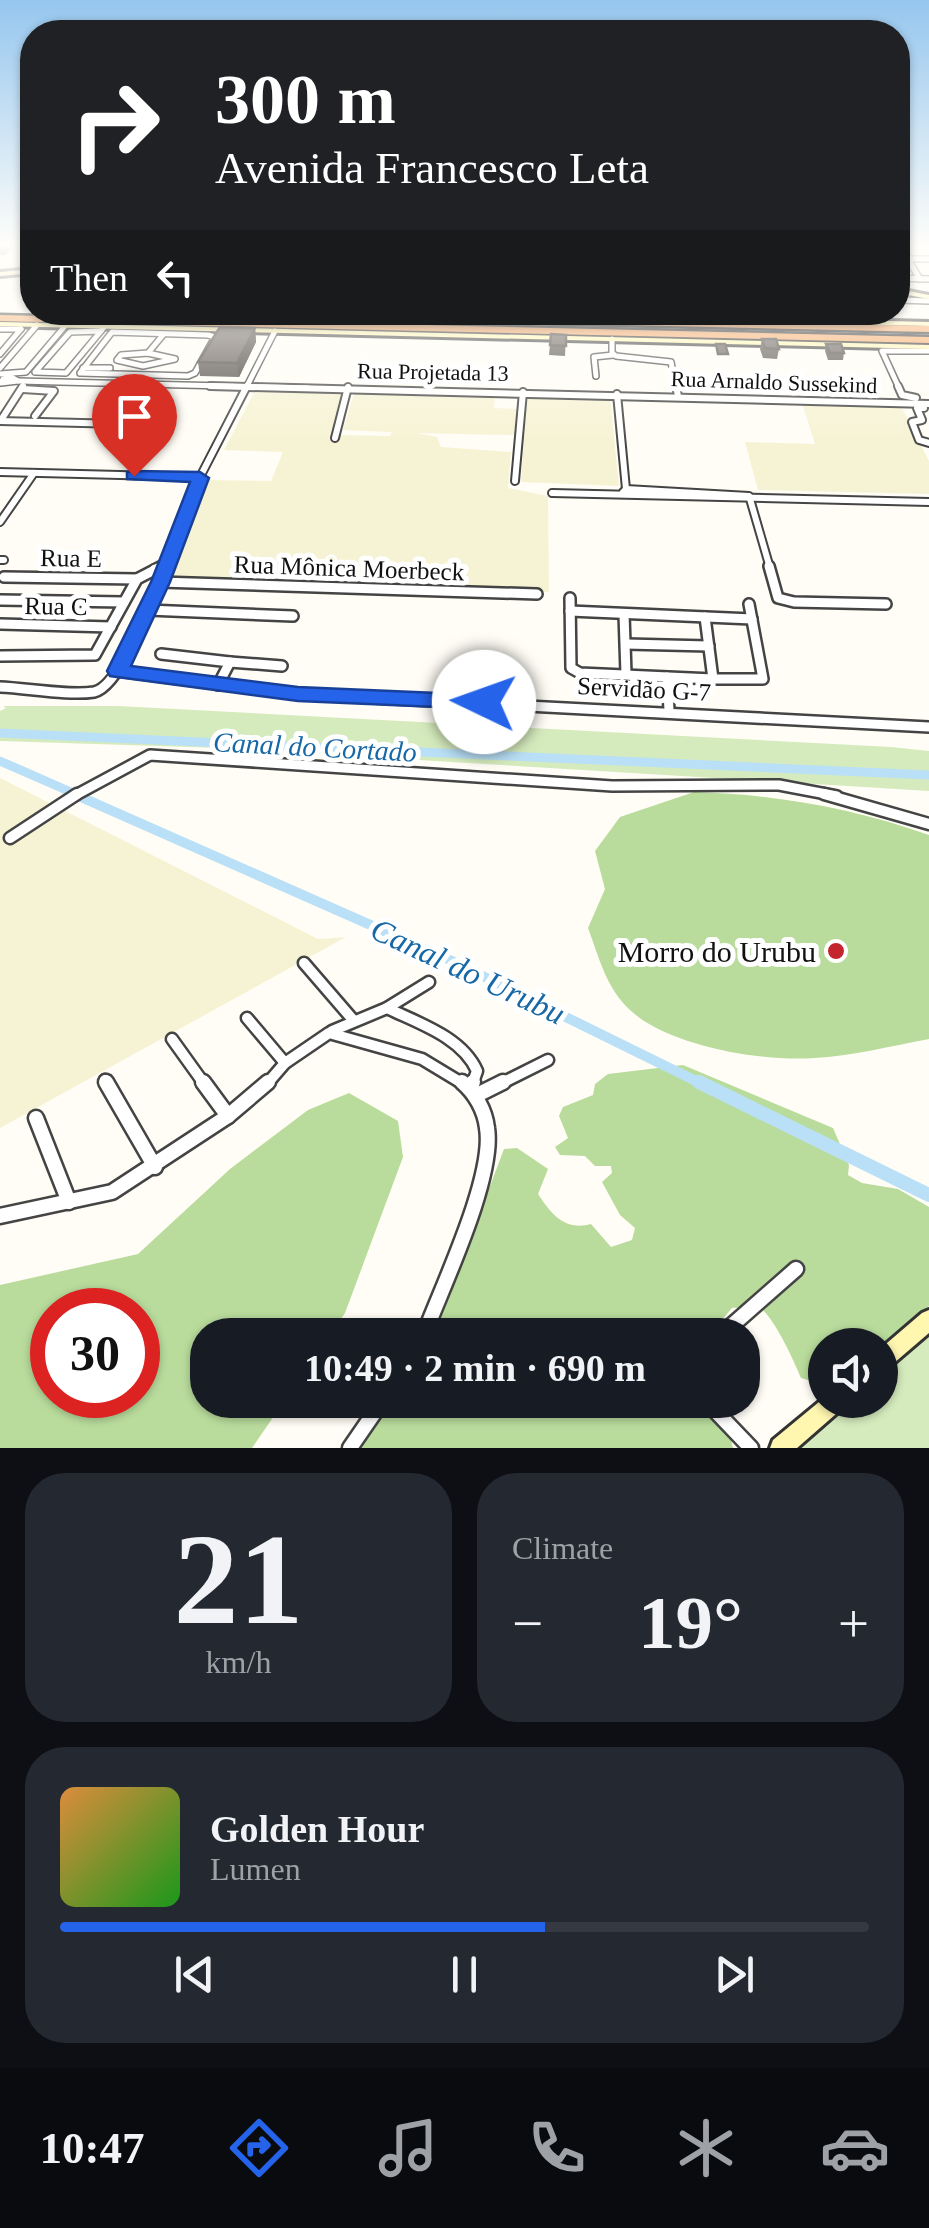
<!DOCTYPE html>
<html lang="en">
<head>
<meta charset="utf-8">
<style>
	:root { --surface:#171b24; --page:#242831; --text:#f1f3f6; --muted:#9ea1a6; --line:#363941; --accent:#2563eb }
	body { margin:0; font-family:Georgia,serif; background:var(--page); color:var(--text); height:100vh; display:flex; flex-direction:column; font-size:38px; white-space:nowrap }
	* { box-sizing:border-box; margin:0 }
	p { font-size:32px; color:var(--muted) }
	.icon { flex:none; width:55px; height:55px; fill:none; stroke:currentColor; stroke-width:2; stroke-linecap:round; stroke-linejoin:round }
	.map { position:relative; height:1448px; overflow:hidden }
	.sheet { display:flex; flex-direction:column; gap:25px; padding:25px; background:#0d0f14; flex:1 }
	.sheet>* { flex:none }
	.guide { position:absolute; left:20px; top:20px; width:890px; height:305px; border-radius:40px; box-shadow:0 2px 8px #0004; background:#202124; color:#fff; overflow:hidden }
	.tools { position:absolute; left:808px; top:1328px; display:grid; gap:20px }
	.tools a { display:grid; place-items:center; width:90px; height:90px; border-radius:50%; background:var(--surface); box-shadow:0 2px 8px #0004; font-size:50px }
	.speed { position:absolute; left:30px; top:1288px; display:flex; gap:20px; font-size:50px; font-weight:700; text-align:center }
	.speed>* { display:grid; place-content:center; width:130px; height:130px; border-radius:50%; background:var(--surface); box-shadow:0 2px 8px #0004; line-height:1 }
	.speed .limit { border:15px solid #d22; background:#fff; color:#111 }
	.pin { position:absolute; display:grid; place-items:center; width:85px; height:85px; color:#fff; margin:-102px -42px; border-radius:50% 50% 50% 0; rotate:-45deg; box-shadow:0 0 10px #0007 }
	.pin .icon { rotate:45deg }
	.me { position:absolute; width:110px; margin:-55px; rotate:273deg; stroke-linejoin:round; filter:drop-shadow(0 0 8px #0008) }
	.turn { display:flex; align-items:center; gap:35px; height:210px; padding:0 30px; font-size:45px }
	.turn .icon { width:130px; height:130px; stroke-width:2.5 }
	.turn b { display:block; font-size:70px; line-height:85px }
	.then { display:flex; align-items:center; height:95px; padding:0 30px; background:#0003; gap:20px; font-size:38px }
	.big { font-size:75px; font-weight:700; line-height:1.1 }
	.sheet .widget { flex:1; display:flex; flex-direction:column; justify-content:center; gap:15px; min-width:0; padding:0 35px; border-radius:40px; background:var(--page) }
	.sheet .dial { align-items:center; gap:0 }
	.dial b { font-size:130px; line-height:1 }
	.song { display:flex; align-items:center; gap:30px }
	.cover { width:120px; height:120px; border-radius:15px; background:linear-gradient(135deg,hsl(30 70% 55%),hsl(120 70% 35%)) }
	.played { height:10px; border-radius:5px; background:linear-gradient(90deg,var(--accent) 60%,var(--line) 60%) }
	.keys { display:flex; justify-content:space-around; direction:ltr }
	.heat { display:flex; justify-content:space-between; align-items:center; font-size:55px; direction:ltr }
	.sheet .tiles { flex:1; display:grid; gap:25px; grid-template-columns:1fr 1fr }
	.widget:last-child { grid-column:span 2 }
	.trip { position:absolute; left:190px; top:1318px; width:570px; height:100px; border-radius:40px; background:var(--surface); box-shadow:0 2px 8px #0004; font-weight:700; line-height:100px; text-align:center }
	.menu { display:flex; height:160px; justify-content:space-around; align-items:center; background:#090b0e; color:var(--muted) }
	.menu .icon { width:70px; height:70px }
	.menu .on { color:var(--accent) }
	.menu b { font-size:45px; color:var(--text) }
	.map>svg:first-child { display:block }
	.farmland { fill:#f6f3d4 }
	.green { fill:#d5ebbd }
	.forest { fill:#b9dc9c; fill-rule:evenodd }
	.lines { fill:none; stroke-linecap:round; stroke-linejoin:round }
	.canal-far2 { stroke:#b9e0f7; stroke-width:9 }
	.canal-far1 { stroke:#b9e0f7; stroke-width:10 }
	.canal { stroke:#b9e0f7; stroke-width:14 }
	.street-far4-casing { stroke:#444; stroke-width:8 }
	.street-far3-casing { stroke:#444; stroke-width:10 }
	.street-far2-casing { stroke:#444; stroke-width:14 }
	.street-far1-casing { stroke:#444; stroke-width:15 }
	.street-casing { stroke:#444; stroke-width:19 }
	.secondary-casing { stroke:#333; stroke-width:6 }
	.highway-casing { stroke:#222; stroke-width:5 }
	.street-far4 { stroke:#fff; stroke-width:5 }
	.street-far3 { stroke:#fff; stroke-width:6 }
	.street-far2 { stroke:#fff; stroke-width:9 }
	.street-far1 { stroke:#fff; stroke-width:10 }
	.street { stroke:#fff; stroke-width:14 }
	.secondary { fill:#fff6b0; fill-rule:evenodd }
	.highway { fill:#f5a25d; fill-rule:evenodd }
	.wall { fill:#4d4742 }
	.shaded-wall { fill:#3f3936 }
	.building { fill:#5a524d; stroke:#3f3936; stroke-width:2.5 }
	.route { fill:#2563eb; stroke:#184099; stroke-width:2.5 }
	.poi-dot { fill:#c4262e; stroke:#fff; stroke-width:4 }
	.labels { text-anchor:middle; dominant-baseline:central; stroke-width:10; stroke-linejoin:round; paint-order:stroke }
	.far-street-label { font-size:22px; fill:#111; stroke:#fff }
	.street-label { font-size:25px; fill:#111; stroke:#fff }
	.water-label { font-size:28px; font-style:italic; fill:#1768a6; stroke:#fff }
	.near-poi-label { font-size:30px; fill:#111; stroke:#fff; text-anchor:end }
	.near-water-label { font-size:32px; font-style:italic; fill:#1768a6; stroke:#fff }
</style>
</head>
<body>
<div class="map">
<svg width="929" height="1448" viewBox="0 0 929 1448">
	<rect width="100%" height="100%" fill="#fffdf5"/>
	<g class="farmland">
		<path d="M256,389L344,391L333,430L338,431L337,435L390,436L392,432L343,430L355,391L495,395L494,408L518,409L516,435L416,433L437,437L441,447L511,452L508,488L548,496L549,592L166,580L209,480L271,481L283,452L224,450Z"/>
		<path d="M527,395L610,397L619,486L521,482Z"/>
		<path d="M802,403L901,406L929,461V494L758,490L745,442L815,444Z"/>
		<path d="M0,778L318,939L346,937L0,1128Z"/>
	</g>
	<g class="green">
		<path d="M3,706H118L891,747L929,751V791L222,748L0,741V711L6,708Z"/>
		<path d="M929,1335V1448H800L854,1400H880V1377Z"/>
	</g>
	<g class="forest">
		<path d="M694,792C773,794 854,808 929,835V1039C891,1046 852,1056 814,1058C762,1062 668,1046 630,1010C606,988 599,957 588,928L605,889L595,851L620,817Z"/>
		<path d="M683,1065L833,1128L849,1165L848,1175L862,1183L898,1189L929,1207V1306L880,1347L825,1345V1385L801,1378C795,1363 772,1312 758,1307C752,1305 739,1308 732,1308L709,1335H434L504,1149L517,1148L548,1169L538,1194C552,1215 565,1231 591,1224L611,1247L632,1240L635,1228L620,1215L602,1182L612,1173L611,1166H595L585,1156L560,1155L555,1147L568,1138L559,1116L563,1107L593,1095L595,1084L608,1074Z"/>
		<path d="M349,1093L398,1121L403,1157L345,1313L330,1335H208V1400H285L252,1448H0V1285L138,1254L230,1169L308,1110ZM138,1310V1395H52V1310Z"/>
		<path d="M393,1400H697L731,1440L733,1448H358Z"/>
	</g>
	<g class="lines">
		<g class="canal-far2">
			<path d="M0,733L929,775"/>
			<path d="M0,761L80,796"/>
		</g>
		<path class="canal-far1" d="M74,794L452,961L704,1085"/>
		<path class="canal" d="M699,1082L929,1195"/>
		<g class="street-far4-casing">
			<g id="street-far4">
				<path d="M899,245L920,279"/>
				<path d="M908,259H929"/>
				<path d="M898,278L929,279"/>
				<path d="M898,300L929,301"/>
				<path d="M0,329H21"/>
				<path d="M101,331L66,373L35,372L70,332Z"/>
				<path d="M101,331L104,327"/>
				<path d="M112,332L208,335L215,337L195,373L188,376L80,373Z"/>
				<path d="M612,339V353L616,356L671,362L676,388"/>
				<path d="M148,353L175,359L143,366L117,360L121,355Z"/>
				<path d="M148,353L163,335"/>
				<path d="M0,354L21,329"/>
				<path d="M0,368L37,325"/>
				<path d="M83,368H110"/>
				<path d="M0,374L26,372L65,326"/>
				<path d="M596,376L594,357L613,355"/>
				<path d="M11,377L18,381L1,383L3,379Z"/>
				<path d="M18,381L309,388"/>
				<path d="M246,388L275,331"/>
				<path d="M899,388L882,351H929"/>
			</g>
		</g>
		<g class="street-far3-casing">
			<g id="street-far3">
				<path d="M210,386L929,404"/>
				<path d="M676,386L678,396"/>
				<path d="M898,386L902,395L916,398"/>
				<path d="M23,389L54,391L35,416"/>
				<path d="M617,394L626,489"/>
				<path d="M924,408H917L922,420L912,422L919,440L929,443"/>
				<path d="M3,417L23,386"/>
				<path d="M0,421L123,424"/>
				<path d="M335,438L348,387"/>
				<path d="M0,472L200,477"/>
				<path d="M515,481L523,392"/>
				<path d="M552,493L929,502"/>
				<path d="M626,494L623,492L626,489L749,496"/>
				<path d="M750,499L770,568"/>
				<path d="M0,522L34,473"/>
				<path d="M0,560H4"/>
				<path d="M154,568L165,565"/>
				<path d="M164,568L200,477L247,386"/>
			</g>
		</g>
		<g class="street-far2-casing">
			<g id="street-far2">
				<path d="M769,566L778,598L794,602L886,604"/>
				<path d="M4,577L137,579"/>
				<path d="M160,582L537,594"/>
				<path d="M570,598L571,668L580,673L713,679L705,617"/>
				<path d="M0,600L124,602"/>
				<path d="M148,610L293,616"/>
				<path d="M570,611L752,619"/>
				<path d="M624,614L626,674"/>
				<path d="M0,624L111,627"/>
				<path d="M626,644L709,646"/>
				<path d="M161,654L230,662L218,685"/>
				<path d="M0,656L95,655L137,579L162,566"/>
				<path d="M230,662L282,666"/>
				<path d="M118,671L298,694L929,727"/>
				<path d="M667,677L669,710"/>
				<path d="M713,679H763L749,604"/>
				<path d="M0,687C27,688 68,696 94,692C121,687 155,592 165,566"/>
				<path d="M74,796L150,755L612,786L779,785L837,796"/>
			</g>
		</g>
		<g class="street-far1-casing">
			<g id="street-far1">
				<path d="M824,794L929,824"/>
				<path d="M10,838L77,794"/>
				<path d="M304,963L354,1021"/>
				<path d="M387,1008C418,1023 462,1037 477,1071L472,1085"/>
				<path d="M247,1018L285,1063"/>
				<path d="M332,1031L387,1008L429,982"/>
				<path d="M172,1039L205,1085"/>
				<path d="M105,1080L108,1085"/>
				<path d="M266,1085L285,1063L329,1033L422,1059L465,1085"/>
				<path d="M498,1085L548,1060"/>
			</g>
		</g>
		<g class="street-casing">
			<g id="street">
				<path d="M106,1082L155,1167"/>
				<path d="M203,1082L228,1116"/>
				<path d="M470,1089L473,1082"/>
				<path d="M475,1096L503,1082"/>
				<path d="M36,1118L69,1202"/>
				<path d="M0,1216L112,1192L228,1116L268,1082"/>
				<path d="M424,1335C442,1287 495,1177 487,1128C485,1110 475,1093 462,1082"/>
				<path d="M721,1335L796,1269"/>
				<path d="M705,1400L751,1448"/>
				<path d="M350,1448L383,1400"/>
			</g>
		</g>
		<g class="secondary-casing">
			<g id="secondary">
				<path d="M32,269V273L0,276V272Z"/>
				<path d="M898,289L929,295V299L898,293Z"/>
				<path d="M424,312H542L929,322V326L427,314Z"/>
				<path d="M0,322L929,345V349L0,326Z"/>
				<path d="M929,1310V1333L887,1369L880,1372V1349L922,1313Z"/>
				<path d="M825,1397V1400H847L844,1407L797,1448H770L773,1440Z"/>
			</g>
		</g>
		<g class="highway-casing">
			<g id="highway">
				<path d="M220,312H298L299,314L295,317L224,315Z"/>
				<path d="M308,312H321L298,322L929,337V343L0,321V315L287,322Z"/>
				<path d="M335,312H421L422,315L929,326V332L408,320L404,316L339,315Z"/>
			</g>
		</g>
		<use href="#street-far4" class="street-far4"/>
		<use href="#street-far3" class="street-far3"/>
		<use href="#street-far2" class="street-far2"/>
		<use href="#street-far1" class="street-far1"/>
		<use href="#street" class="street"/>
		<use href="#secondary" class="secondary"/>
		<use href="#highway" class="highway"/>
	</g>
	<g class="wall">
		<path d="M0,245H16L5,255H0Z"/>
		<path d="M28,245H32V253H29Z"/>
		<path d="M850,312H880L879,317L852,316Z"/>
		<path d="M255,328L256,342L239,377L200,376L198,362Z"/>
		<path d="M551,334L566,335L565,356L549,355Z"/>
		<path d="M762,339L779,349L777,359L763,358L760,349Z"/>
		<path d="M826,344L844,353L843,360H828L825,351Z"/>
	</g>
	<g class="shaded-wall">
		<path d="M3,245H16L5,255Z"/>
		<path d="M255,328L256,342L239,377L237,363Z"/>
	</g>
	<g class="building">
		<path d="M220,327L255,328L237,363L198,362Z"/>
		<path d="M551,334L566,335V346L550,345Z"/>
		<path d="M762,339H776L779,349L765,348Z"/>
		<path d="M716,344H725L728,354H718Z"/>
		<path d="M826,344H841L844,353H830Z"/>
	</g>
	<linearGradient id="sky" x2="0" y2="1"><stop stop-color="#95c6ee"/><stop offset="0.55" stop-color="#fffefa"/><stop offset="1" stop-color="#fffefa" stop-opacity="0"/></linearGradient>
	<rect width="929" height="447" fill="url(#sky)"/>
	<path class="route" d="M134,471L200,472L209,478L170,582L131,666L298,687L484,695L495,702L484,709L298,701L110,676L107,671L151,582L190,482L127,479V472Z"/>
	<circle class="poi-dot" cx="836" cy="951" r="10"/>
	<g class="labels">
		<g class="far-street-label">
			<text transform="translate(433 372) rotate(1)">Rua Projetada 13</text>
			<text transform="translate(774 382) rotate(2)">Rua Arnaldo Sussekind</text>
		</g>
		<g class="street-label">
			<text transform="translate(71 558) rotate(1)">Rua E</text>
			<text transform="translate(349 568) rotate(2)">Rua Mônica Moerbeck</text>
			<text transform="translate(56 606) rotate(1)">Rua C</text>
			<text transform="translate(644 689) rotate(3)">Servidão G-7</text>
		</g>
		<g class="water-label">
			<text transform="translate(315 747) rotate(3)">Canal do Cortado</text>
		</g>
		<g class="near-poi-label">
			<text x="816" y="951">Morro do Urubu</text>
		</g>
		<g class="near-water-label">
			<text transform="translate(468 971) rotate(25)">Canal do Urubu</text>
		</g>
	</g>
</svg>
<div class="tools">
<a><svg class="icon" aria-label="sound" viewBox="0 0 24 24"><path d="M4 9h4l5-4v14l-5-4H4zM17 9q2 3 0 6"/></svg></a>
</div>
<div class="speed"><div class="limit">30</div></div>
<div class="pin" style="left:134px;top:476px;background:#d93025"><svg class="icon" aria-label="arrive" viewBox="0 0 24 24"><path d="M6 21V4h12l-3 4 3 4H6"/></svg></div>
<svg class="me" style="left:484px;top:702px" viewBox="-20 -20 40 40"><circle r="19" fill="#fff"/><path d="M0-13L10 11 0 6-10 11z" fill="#2563eb"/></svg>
<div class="trip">10:49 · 2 min · 690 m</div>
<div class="guide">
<div class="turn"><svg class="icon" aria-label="right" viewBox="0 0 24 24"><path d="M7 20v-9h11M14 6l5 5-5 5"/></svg><div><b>300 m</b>Avenida Francesco Leta</div></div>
<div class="then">Then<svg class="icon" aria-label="left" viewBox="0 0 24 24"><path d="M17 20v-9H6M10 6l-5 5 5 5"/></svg></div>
</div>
</div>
<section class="sheet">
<div class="tiles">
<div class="widget dial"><b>21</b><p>km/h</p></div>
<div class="widget"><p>Climate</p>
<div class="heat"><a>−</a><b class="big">19°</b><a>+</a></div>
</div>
<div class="widget">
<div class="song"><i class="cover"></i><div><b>Golden Hour</b><p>Lumen</p></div></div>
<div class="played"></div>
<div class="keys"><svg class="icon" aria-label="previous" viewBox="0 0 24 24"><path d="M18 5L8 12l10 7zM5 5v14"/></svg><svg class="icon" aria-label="pause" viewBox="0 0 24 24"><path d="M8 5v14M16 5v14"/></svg><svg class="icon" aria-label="next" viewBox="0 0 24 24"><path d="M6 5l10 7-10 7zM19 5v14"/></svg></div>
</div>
</div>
</section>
<nav class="menu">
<b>10:47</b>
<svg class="icon on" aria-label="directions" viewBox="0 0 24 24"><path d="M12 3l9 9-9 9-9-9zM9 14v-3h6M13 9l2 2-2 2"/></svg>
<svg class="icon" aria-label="music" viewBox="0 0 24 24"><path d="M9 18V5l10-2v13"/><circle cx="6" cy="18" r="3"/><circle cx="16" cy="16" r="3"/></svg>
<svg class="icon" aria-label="phone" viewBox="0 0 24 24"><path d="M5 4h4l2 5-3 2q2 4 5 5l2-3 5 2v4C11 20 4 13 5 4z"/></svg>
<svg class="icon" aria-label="climate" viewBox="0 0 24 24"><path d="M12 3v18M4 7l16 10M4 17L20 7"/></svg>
<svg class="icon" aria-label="car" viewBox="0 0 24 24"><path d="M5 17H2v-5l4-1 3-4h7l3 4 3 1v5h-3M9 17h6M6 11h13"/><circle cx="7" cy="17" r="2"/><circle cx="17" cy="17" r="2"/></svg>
</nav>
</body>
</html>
